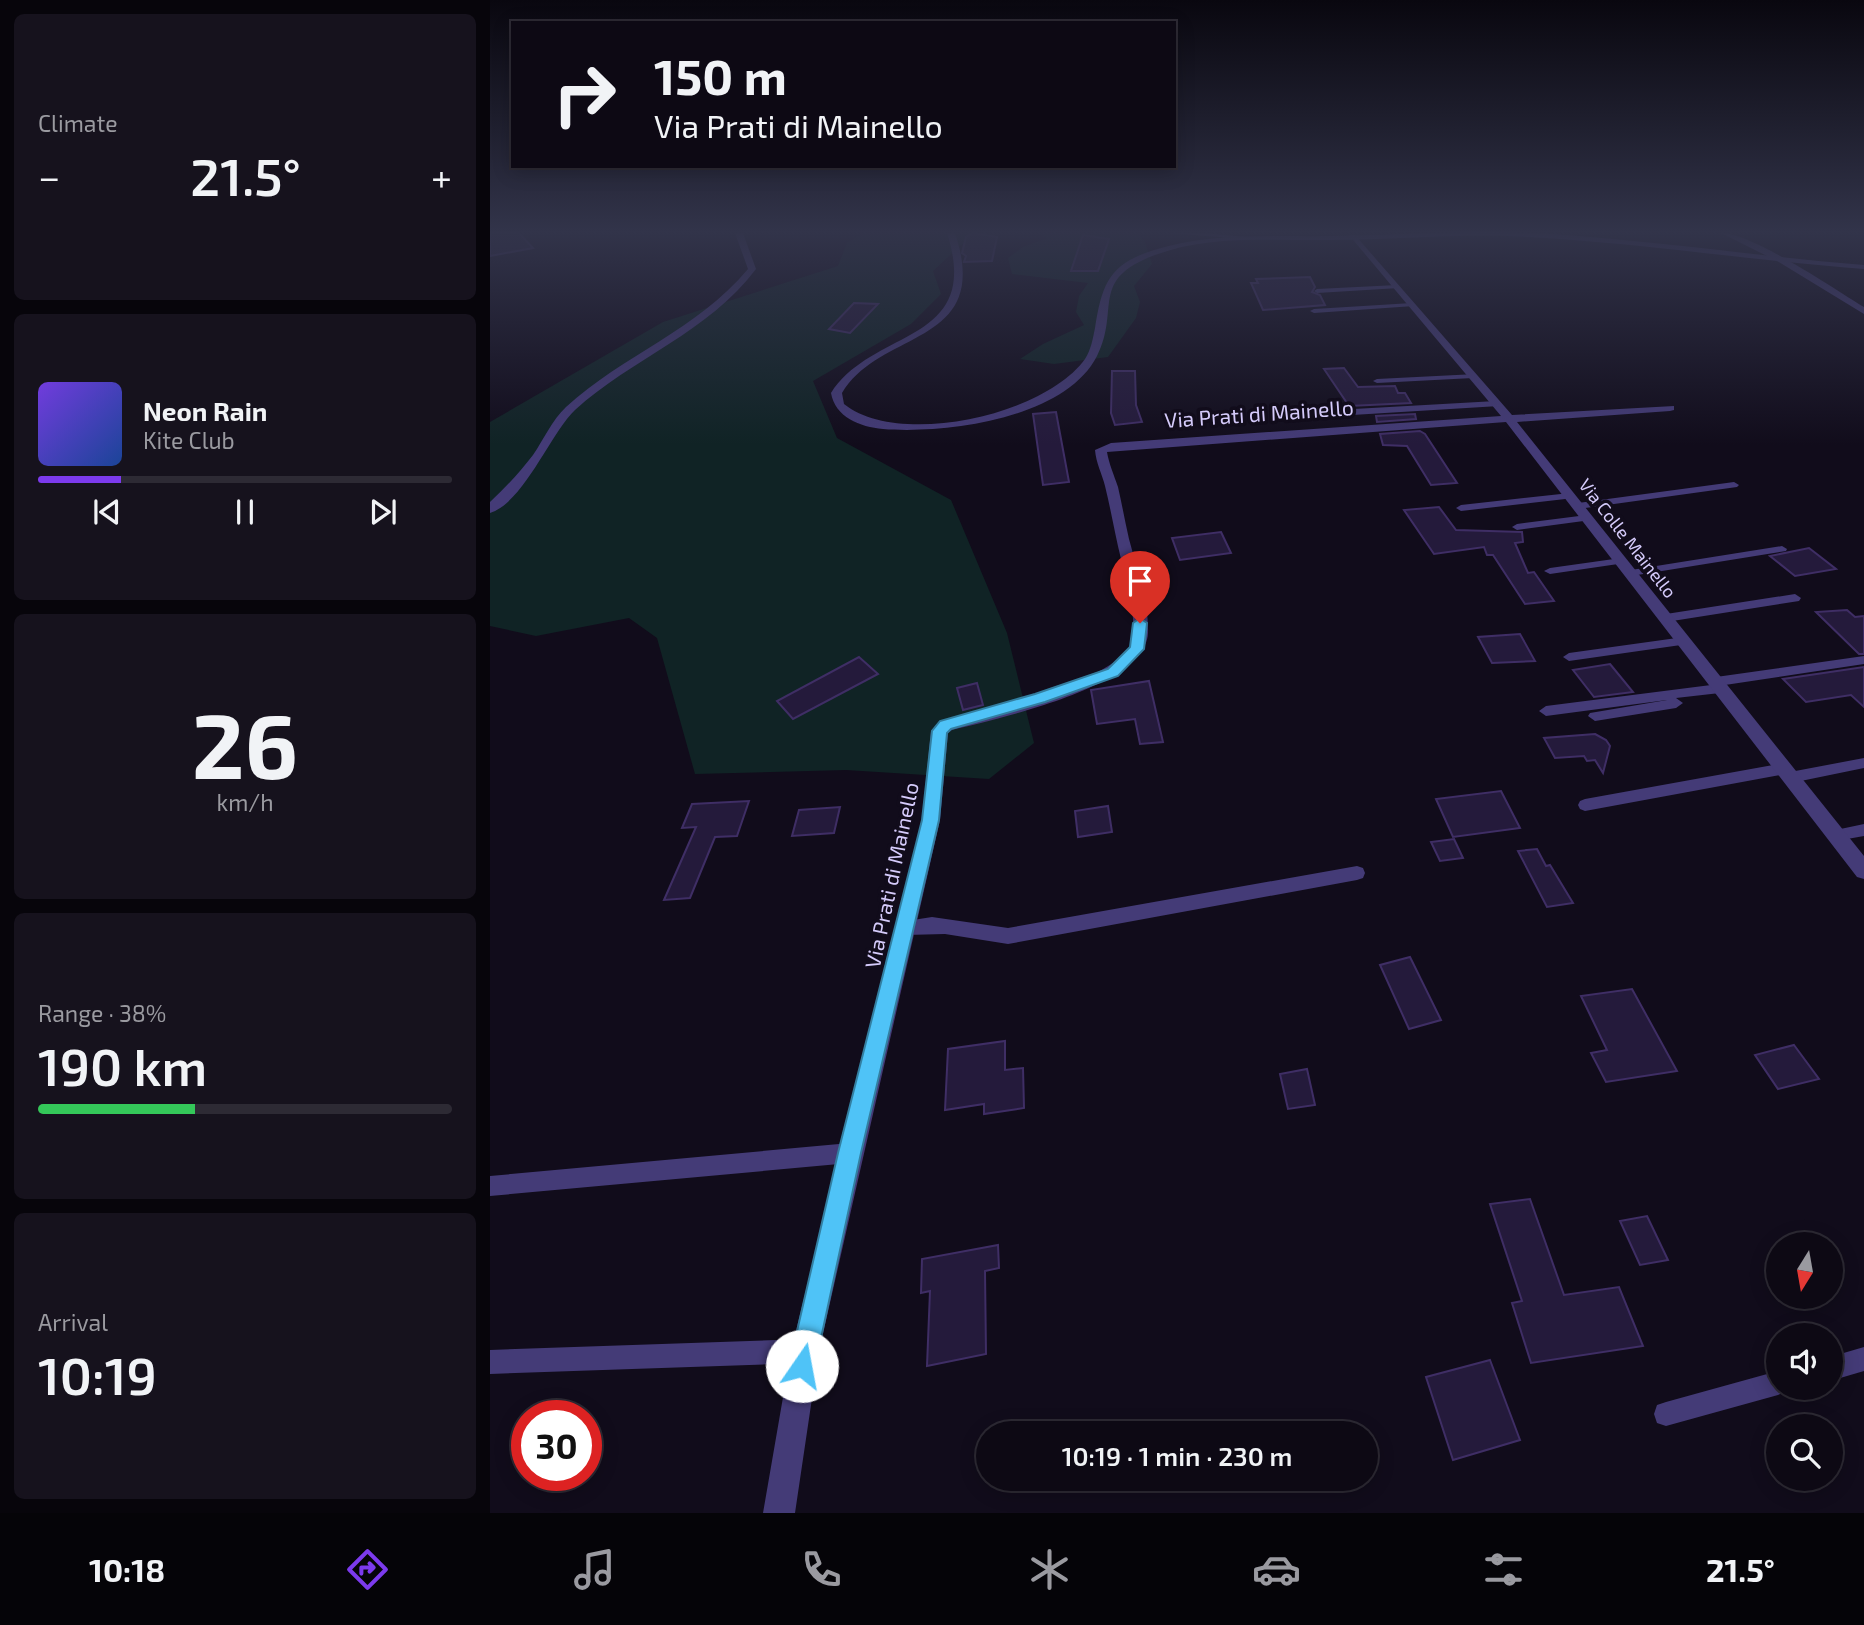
<!DOCTYPE html>
<html lang="en">
<head>
<meta charset="utf-8">
<style>
	:root { --surface:#0d0914; --page:#16121d; --text:#f1f3f6; --muted:#9a9aa0; --line:#2d2a34; --accent:#7c3aed }
	body { margin:0; font-family:"Exo 2",sans-serif; background:var(--page); color:var(--text); height:100vh; display:flex; flex-direction:column; font-size:26px; white-space:nowrap }
	* { box-sizing:border-box; margin:0 }
	p { font-size:23px; color:var(--muted) }
	.icon { flex:none; width:38px; height:38px; fill:none; stroke:currentColor; stroke-width:2; stroke-linecap:round; stroke-linejoin:round }
	.map { position:relative; flex:1; overflow:hidden }
	.drawer { display:flex; flex-direction:column; gap:14px; padding:14px; background:#07050b; width:490px }
	.drawer>* { flex:none }
	.banner { position:absolute; left:21px; top:21px; width:665px; height:147px; border-radius:0px; box-shadow:0 4px 18px #0003,0 0 0 2px var(--line); background:#0d0914; color:var(--text); overflow:hidden }
	.needle { width:46px; rotate:191deg }
	.buttons { position:absolute; left:1276px; top:1232px; display:grid; gap:14px }
	.buttons a { display:grid; place-items:center; width:77px; height:77px; border-radius:50%; background:var(--surface); box-shadow:0 4px 18px #0003,0 0 0 2px var(--line); font-size:35px }
	.speed { position:absolute; left:21px; top:1400px; display:flex; gap:14px; font-size:35px; font-weight:700; text-align:center }
	.speed>* { display:grid; place-content:center; width:91px; height:91px; border-radius:50%; background:var(--surface); box-shadow:0 4px 18px #0003,0 0 0 2px var(--line); line-height:1 }
	.speed .limit { border:10px solid #d22; background:#fff; color:#111 }
	.pin { position:absolute; display:grid; place-items:center; width:60px; height:60px; color:#fff; margin:-72px -30px; border-radius:50% 50% 50% 0; rotate:-45deg; box-shadow:0 0 7px #0007 }
	.pin .icon { rotate:45deg }
	.me { position:absolute; width:77px; margin:-38px; rotate:12deg; stroke-linejoin:round; filter:drop-shadow(0 0 5px #0008) }
	.turn { display:flex; align-items:center; gap:24px; height:147px; padding:0 28px; font-size:32px }
	.turn .icon { width:91px; height:91px; stroke-width:2.5 }
	.turn b { display:block; font-size:49px; line-height:60px }
	.big { font-size:52px; font-weight:600; line-height:1.1 }
	.drawer .card { flex:1; display:flex; flex-direction:column; justify-content:center; gap:10px; min-width:0; padding:0 24px; border-radius:10px; background:var(--page) }
	.drawer .dial { align-items:center; gap:0 }
	.dial b { font-size:91px; line-height:1 }
	.song { display:flex; align-items:center; gap:21px }
	.cover { width:84px; height:84px; border-radius:10px; background:linear-gradient(135deg,hsl(260 70% 55%),hsl(220 70% 35%)) }
	.played { height:7px; border-radius:4px; background:linear-gradient(90deg,var(--accent) 20%,var(--line) 20%) }
	.keys { display:flex; justify-content:space-around; direction:ltr }
	.heat { display:flex; justify-content:space-between; align-items:center; font-size:38px; direction:ltr }
	.charge { height:10px; border-radius:5px; background:linear-gradient(90deg,#34c759 38%,var(--line) 0) }
	.trip { position:absolute; left:486px; top:1421px; width:402px; height:70px; border-radius:35px; background:var(--surface); box-shadow:0 4px 18px #0003,0 0 0 2px var(--line); font-weight:600; line-height:70px; text-align:center }
	.tab-bar { display:flex; height:112px; justify-content:space-around; align-items:center; background:#050408; color:var(--muted) }
	.tab-bar .icon { width:49px; height:49px }
	.tab-bar .on { color:var(--accent) }
	.tab-bar b { font-size:32px; color:var(--text) }
	main { display:flex; flex:1; min-height:0 }
	.map>svg:first-child { display:block }
	.green { fill:#102325 }
	.building { fill:#241a3b; stroke:#3f2e65; stroke-width:2 }
	.lines { fill:none; stroke-linecap:round; stroke-linejoin:round }
	.service { fill:#443b77; fill-rule:evenodd }
	.minor { fill:#443b77; fill-rule:evenodd }
	.tertiary { fill:#443b77; fill-rule:evenodd }
	.route { fill:#4fc3f7; stroke:#337fa1; stroke-width:2 }
	.labels { text-anchor:middle; dominant-baseline:central; stroke-width:7; stroke-linejoin:round; paint-order:stroke }
	.far-street-label { font-size:18px; fill:#d5cbfb; stroke:#110c1b }
	.street-label { font-size:21px; fill:#d5cbfb; stroke:#110c1b }
</style>
</head>
<body>
<main>
<section class="drawer">
<div class="card"><p>Climate</p>
<div class="heat"><a>−</a><b class="big">21.5°</b><a>+</a></div>
</div>
<div class="card">
<div class="song"><i class="cover"></i><div><b>Neon Rain</b><p>Kite Club</p></div></div>
<div class="played"></div>
<div class="keys"><svg class="icon" aria-label="previous" viewBox="0 0 24 24"><path d="M18 5L8 12l10 7zM5 5v14"/></svg><svg class="icon" aria-label="pause" viewBox="0 0 24 24"><path d="M8 5v14M16 5v14"/></svg><svg class="icon" aria-label="next" viewBox="0 0 24 24"><path d="M6 5l10 7-10 7zM19 5v14"/></svg></div>
</div>
<div class="card dial"><b>26</b><p>km/h</p></div>
<div class="card"><p>Range · 38%</p><b class="big">190 km</b><div class="charge"></div></div>
<div class="card"><p>Arrival</p><b class="big">10:19</b></div>
</section>
<div class="map">
<svg width="1374" height="1513" viewBox="0 0 1374 1513">
	<rect width="100%" height="100%" fill="#110c1b"/>
	<g class="green">
		<path d="M373,233H484L443,271L451,294L421,324L323,381L347,438L461,500L517,633L544,743L499,779L356,770L205,774L167,638L139,618L46,636L0,626V422L173,322L348,266L357,243Z"/>
		<path d="M547,233H648L655,242L662,264L644,286L650,302L646,318L618,357L564,364L530,359L553,344L594,325L586,312L589,296L598,283L522,274L518,258L533,247L557,238Z"/>
	</g>
	<g class="building">
		<path d="M0,233H29L43,248L0,256Z"/>
		<path d="M483,233L507,237L502,261L474,262L476,256L472,253L476,237Z"/>
		<path d="M593,235L619,239L608,271H581Z"/>
		<path d="M820,277L825,287L822,292L830,295L835,305L773,310L761,283H768L766,279Z"/>
		<path d="M364,303L388,304L360,333L339,329Z"/>
		<path d="M854,368L868,387L905,386L908,393H915L921,403L859,406L834,369Z"/>
		<path d="M622,371H645L646,405L652,422L625,425L621,413Z"/>
		<path d="M566,412L579,482L553,485L543,414Z"/>
		<path d="M925,414L926,419L887,422L886,416Z"/>
		<path d="M930,431L935,434L967,483L941,485L917,446L893,445L890,434Z"/>
		<path d="M949,507L966,530L1032,532L1033,542L1025,543L1038,573L1044,572L1064,601L1035,604L1003,555H997L994,547L944,554L914,510Z"/>
		<path d="M731,532L741,553L690,560L682,538Z"/>
		<path d="M1319,548L1346,569L1305,576L1280,556Z"/>
		<path d="M1357,610L1365,617L1374,616V654H1369L1326,612Z"/>
		<path d="M1030,634L1045,661L1002,663L988,637Z"/>
		<path d="M369,657L388,674L303,719L287,701Z"/>
		<path d="M1120,664L1143,692L1104,697L1083,670Z"/>
		<path d="M1374,667V707L1361,695L1316,702L1293,679Z"/>
		<path d="M659,681L673,742L650,744L645,719L607,724L601,690Z"/>
		<path d="M487,683L493,705L473,710L467,688Z"/>
		<path d="M1105,734L1116,740L1120,746L1113,773L1105,760L1097,761L1094,756L1065,758L1054,738Z"/>
		<path d="M1011,791L1030,828L963,837L946,799Z"/>
		<path d="M259,801L247,836L225,837L200,898L174,900L206,827L192,828L202,804Z"/>
		<path d="M618,806L622,832L588,837L585,811Z"/>
		<path d="M350,807L344,833L302,836L309,810Z"/>
		<path d="M964,839L973,858L950,861L941,842Z"/>
		<path d="M1047,849L1056,866L1060,865L1083,903L1057,907L1028,851Z"/>
		<path d="M920,957L951,1020L919,1029L890,965Z"/>
		<path d="M1142,989L1187,1071L1116,1082L1101,1053L1117,1050L1091,996Z"/>
		<path d="M515,1041V1070L533,1068L534,1108L494,1114V1104L455,1110L458,1049Z"/>
		<path d="M1304,1045L1329,1079L1288,1089L1265,1055Z"/>
		<path d="M817,1069L825,1105L798,1109L790,1074Z"/>
		<path d="M1040,1199L1074,1295L1129,1287L1153,1346L1041,1363L1022,1303L1032,1301L1000,1204Z"/>
		<path d="M1157,1216L1178,1260L1150,1265L1130,1221Z"/>
		<path d="M508,1245L509,1268L495,1271L496,1354L437,1366L440,1291L431,1293L432,1259Z"/>
		<path d="M1000,1360L1030,1440L963,1460L936,1377Z"/>
	</g>
	<g class="lines">
		<g class="service">
			<path d="M681,233H713L768,238L765,240Z"/>
			<path d="M907,285L909,288L827,293L824,291L827,289Z"/>
			<path d="M922,303L924,306L824,313L820,311L824,309Z"/>
			<path d="M986,374V378H983L887,383L883,381L887,379Z"/>
			<path d="M1006,401L1010,404L1009,406L846,416L842,413L846,410Z"/>
			<path d="M1244,482L1249,485L1247,487L1088,509L1083,506L1088,503Z"/>
			<path d="M1080,493L1085,496L1084,498L971,511L966,508L971,505Z"/>
			<path d="M1097,515L1101,516V520L1027,530L1022,527L1027,524Z"/>
			<path d="M1292,546L1297,549L1296,551L1141,576L1135,573L1141,570Z"/>
			<path d="M1131,558L1136,561L1135,563L1060,574L1054,571L1060,568Z"/>
			<path d="M1305,594L1311,598L1309,601L1176,622L1170,618L1176,614Z"/>
			<path d="M1194,637L1200,641L1198,644L1079,661L1073,657L1079,653Z"/>
			<path d="M1374,656V664L1235,685L1236,688L1235,691L1230,693L1186,698L1193,703L1186,708L1105,721L1098,716L1100,713L1177,700L1056,716L1049,711L1056,706L1221,685V679L1226,677Z"/>
			<path d="M1374,758V768L1301,783L1296,781L1294,777L1295,774L1095,811L1090,809L1088,805L1090,801L1095,799L1294,763L1299,765L1301,769L1300,772Z"/>
			<path d="M1374,824V836L1346,841L1341,839L1338,835L1341,831Z"/>
			<path d="M867,866L873,868L875,873L873,878L867,880L518,944L455,934L416,935L410,932L408,927L410,922L442,917L518,928Z"/>
			<path d="M360,1143L367,1146L370,1153L367,1160L360,1163L0,1196V1176Z"/>
			<path d="M315,1339L323,1343L327,1351L323,1359L315,1363L0,1374V1350Z"/>
			<path d="M1374,1347V1371L1340,1381V1357Z"/>
			<path d="M1288,1371V1388H1298L1296,1391L1288,1395L1176,1426L1167,1423L1164,1414L1167,1405L1176,1402Z"/>
		</g>
		<g class="minor">
			<path d="M245,233H253L266,269C218,333 142,358 85,410C60,434 34,502 0,513V502C16,487 30,472 43,455C54,439 62,420 76,407C134,354 206,331 258,269Z"/>
			<path d="M1231,233C1263,233 1344,289 1374,307V314L1287,261Z"/>
			<path d="M859,235H865L1022,415L1184,406V410L1180,411L1027,422L1374,856V879L1367,877L1016,422L617,452C619,464 624,475 628,487C632,504 635,522 639,539C647,569 659,602 658,633C656,687 505,719 462,730L458,733L450,820L329,1351L305,1513H273L301,1351L432,820L441,731L450,721C491,708 623,684 641,644C649,624 636,580 631,559C625,535 621,510 615,486C612,474 606,463 605,450L621,443L1011,416Z"/>
		</g>
		<path class="tertiary" d="M457,233H465C503,347 391,328 352,393L354,404C409,448 555,415 595,359C601,350 603,338 605,328C612,284 619,264 664,250C722,232 783,237 843,236C910,235 977,230 1044,233C1155,239 1264,256 1374,265V269C1256,260 1138,241 1019,236C960,234 901,240 841,240C783,241 720,234 665,255C598,280 631,309 607,356C575,419 455,434 393,429C370,427 345,417 341,393C383,327 493,345 457,233Z"/>
	</g>
	<linearGradient id="sky" x2="0" y2="1"><stop stop-color="#09070f"/><stop offset="0.52" stop-color="#32344a"/><stop offset="1" stop-color="#32344a" stop-opacity="0"/></linearGradient>
	<rect width="1374" height="445" fill="url(#sky)"/>
	<path class="route" d="M650,618L657,623L654,649L628,676L555,702L461,729L457,733L449,820L371,1153L325,1366L321,1376L312,1380L302,1376L299,1366L348,1153L432,820L442,731L450,721L545,694L618,669L640,647L643,623Z"/>
	<g class="labels">
		<g class="far-street-label">
			<text transform="translate(1138 538) rotate(52)">Via Colle Mainello</text>
		</g>
		<g class="street-label">
			<text transform="translate(769 413) rotate(-4)">Via Prati di Mainello</text>
			<text transform="translate(401 875) rotate(-78)">Via Prati di Mainello</text>
		</g>
	</g>
</svg>
<div class="buttons">
<a><svg class="needle" viewBox="-14 -14 28 28"><path d="M0-13l5 13h-10z" fill="#e53935"/><path d="M0 13l5-13h-10z" fill="#9a9aa0"/></svg></a>
<a><svg class="icon" aria-label="sound" viewBox="0 0 24 24"><path d="M4 9h4l5-4v14l-5-4H4zM17 9q2 3 0 6"/></svg></a>
<a><svg class="icon" aria-label="search" viewBox="0 0 24 24"><circle cx="10" cy="10" r="6"/><path d="M15 15l6 6"/></svg></a>
</div>
<div class="speed"><div class="limit">30</div></div>
<div class="pin" style="left:650px;top:623px;background:#d93025"><svg class="icon" aria-label="arrive" viewBox="0 0 24 24"><path d="M6 21V4h12l-3 4 3 4H6"/></svg></div>
<svg class="me" style="left:312px;top:1366px" viewBox="-20 -20 40 40"><circle r="19" fill="#fff"/><path d="M0-13L10 11 0 6-10 11z" fill="#4fc3f7"/></svg>
<div class="trip">10:19 · 1 min · 230 m</div>
<div class="banner">
<div class="turn"><svg class="icon" aria-label="right" viewBox="0 0 24 24"><path d="M7 20v-9h11M14 6l5 5-5 5"/></svg><div><b>150 m</b>Via Prati di Mainello</div></div>
</div>
</div>
</main>
<nav class="tab-bar">
<b>10:18</b>
<svg class="icon on" aria-label="directions" viewBox="0 0 24 24"><path d="M12 3l9 9-9 9-9-9zM9 14v-3h6M13 9l2 2-2 2"/></svg>
<svg class="icon" aria-label="music" viewBox="0 0 24 24"><path d="M9 18V5l10-2v13"/><circle cx="6" cy="18" r="3"/><circle cx="16" cy="16" r="3"/></svg>
<svg class="icon" aria-label="phone" viewBox="0 0 24 24"><path d="M5 4h4l2 5-3 2q2 4 5 5l2-3 5 2v4C11 20 4 13 5 4z"/></svg>
<svg class="icon" aria-label="climate" viewBox="0 0 24 24"><path d="M12 3v18M4 7l16 10M4 17L20 7"/></svg>
<svg class="icon" aria-label="car" viewBox="0 0 24 24"><path d="M5 17H2v-5l4-1 3-4h7l3 4 3 1v5h-3M9 17h6M6 11h13"/><circle cx="7" cy="17" r="2"/><circle cx="17" cy="17" r="2"/></svg>
<svg class="icon" aria-label="filters" viewBox="0 0 24 24"><path d="M4 7h16M4 17h16"/><circle cx="9" cy="7" r="2"/><circle cx="15" cy="17" r="2"/></svg>
<b>21.5°</b>
</nav>
</body>
</html>
